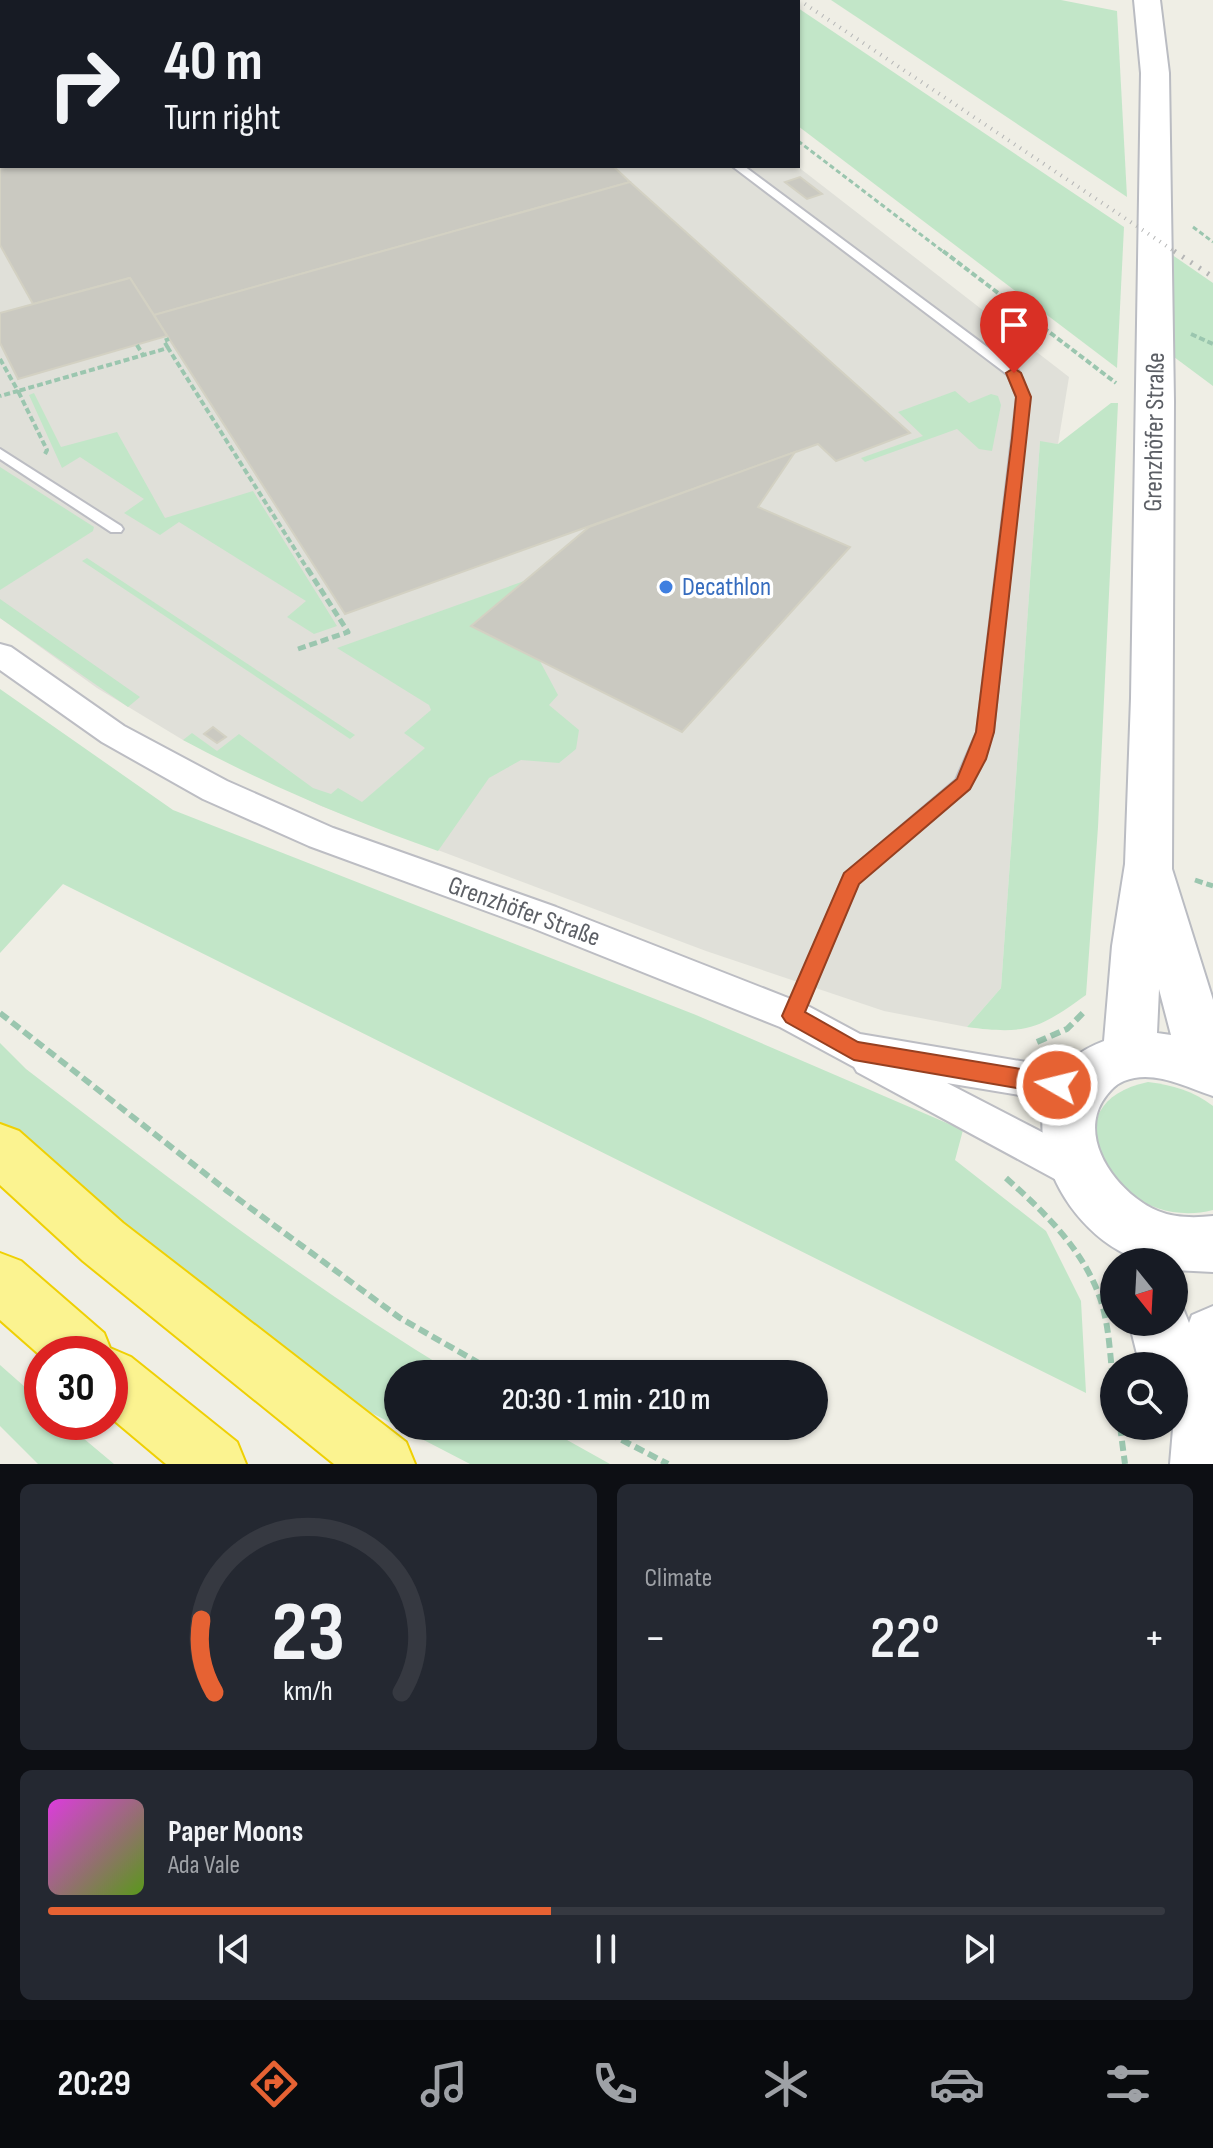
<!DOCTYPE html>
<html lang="en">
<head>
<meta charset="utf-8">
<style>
	:root { --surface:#171b24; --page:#242831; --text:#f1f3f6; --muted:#9ea1a6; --line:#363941; --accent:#e66233 }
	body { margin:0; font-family:"Sofia Sans Condensed",sans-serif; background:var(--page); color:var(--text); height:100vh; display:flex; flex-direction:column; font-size:30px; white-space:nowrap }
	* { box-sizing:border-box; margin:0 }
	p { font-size:26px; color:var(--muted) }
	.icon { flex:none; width:44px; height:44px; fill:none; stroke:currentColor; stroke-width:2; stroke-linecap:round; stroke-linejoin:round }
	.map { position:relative; height:1464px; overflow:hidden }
	.panel { display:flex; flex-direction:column; gap:20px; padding:20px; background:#0d0f14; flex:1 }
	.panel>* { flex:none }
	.hud { position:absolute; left:0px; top:0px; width:800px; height:168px; box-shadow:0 2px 6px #0004; background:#171b24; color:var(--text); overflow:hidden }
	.needle { width:52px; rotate:162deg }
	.controls { position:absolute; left:1100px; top:1248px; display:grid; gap:16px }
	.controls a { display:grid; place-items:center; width:88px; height:88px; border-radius:50%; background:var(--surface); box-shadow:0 2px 6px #0004; font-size:40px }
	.speed { position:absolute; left:24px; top:1336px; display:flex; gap:16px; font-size:40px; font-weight:700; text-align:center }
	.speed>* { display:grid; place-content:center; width:104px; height:104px; border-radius:50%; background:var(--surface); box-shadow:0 2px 6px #0004; line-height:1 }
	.speed .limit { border:12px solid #d22; background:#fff; color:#111 }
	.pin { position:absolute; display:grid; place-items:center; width:68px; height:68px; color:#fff; margin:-82px -34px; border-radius:50% 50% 50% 0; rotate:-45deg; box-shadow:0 0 8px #0007 }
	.pin .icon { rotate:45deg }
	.me { position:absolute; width:88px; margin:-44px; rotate:278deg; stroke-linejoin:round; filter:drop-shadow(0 0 6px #0008) }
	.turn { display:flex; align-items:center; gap:28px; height:168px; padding:0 32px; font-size:36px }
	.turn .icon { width:104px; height:104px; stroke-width:2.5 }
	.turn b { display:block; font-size:56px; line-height:68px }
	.big { font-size:60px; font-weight:600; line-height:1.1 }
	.panel .card { flex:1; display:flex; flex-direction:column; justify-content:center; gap:12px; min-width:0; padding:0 28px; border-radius:12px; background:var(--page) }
	.panel .dial { align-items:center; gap:0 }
	.dial svg { height:208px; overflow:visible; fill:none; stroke:var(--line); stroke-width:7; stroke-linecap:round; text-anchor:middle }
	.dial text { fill:var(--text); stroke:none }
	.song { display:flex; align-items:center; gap:24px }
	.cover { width:96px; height:96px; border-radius:12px; background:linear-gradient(135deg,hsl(300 70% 55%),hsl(90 70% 35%)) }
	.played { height:8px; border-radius:4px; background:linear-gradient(90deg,var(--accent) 45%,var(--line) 45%) }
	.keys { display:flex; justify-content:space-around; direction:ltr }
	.heat { display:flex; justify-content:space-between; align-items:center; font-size:44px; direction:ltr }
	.panel .tiles { flex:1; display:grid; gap:20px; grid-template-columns:1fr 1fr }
	.card:last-child { grid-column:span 2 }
	.trip { position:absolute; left:384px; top:1360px; width:444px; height:80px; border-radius:40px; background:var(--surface); box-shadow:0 2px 6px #0004; font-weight:600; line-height:80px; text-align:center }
	.tabs { display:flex; height:128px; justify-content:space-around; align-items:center; background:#090b0e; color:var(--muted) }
	.tabs .icon { width:56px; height:56px }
	.tabs .active { color:var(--accent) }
	.tabs b { font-size:36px; color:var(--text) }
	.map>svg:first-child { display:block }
	.industrial { fill:#e0e0d9 }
	.green { fill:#c2e6c8 }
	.building { fill:#cac9c1; stroke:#d3d1c3; stroke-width:2 }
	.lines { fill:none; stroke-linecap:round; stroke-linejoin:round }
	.lane-casing { stroke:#bcbdc3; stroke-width:4 }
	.street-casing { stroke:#bcbdc3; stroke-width:4 }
	.secondary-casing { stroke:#babcc2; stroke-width:4 }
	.highway-casing { stroke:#efd004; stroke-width:4 }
	.path-far3 { stroke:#9bc6af; stroke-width:3; stroke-dasharray:5 3; stroke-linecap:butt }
	.path-far2 { stroke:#9bc6af; stroke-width:4; stroke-dasharray:6 3; stroke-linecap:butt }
	.path-far1 { stroke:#9bc6af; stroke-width:5; stroke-dasharray:8 4; stroke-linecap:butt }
	.path { stroke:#9bc6af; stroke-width:6; stroke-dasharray:10 5; stroke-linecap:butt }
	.lane { fill:#fff; fill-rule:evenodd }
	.street { fill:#fff; fill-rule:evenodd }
	.secondary { fill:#fff; fill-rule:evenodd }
	.highway { fill:#fbf390; fill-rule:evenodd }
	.rail-far1 { stroke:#b5b6b6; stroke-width:4; stroke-dasharray:1 6; stroke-linecap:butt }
	.rail { stroke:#b5b6b6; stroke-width:5; stroke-dasharray:2 8; stroke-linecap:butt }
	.route { fill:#e66233; stroke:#964021; stroke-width:2 }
	.shop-dot { fill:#3f7fe0; stroke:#fff; stroke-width:3 }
	.labels { text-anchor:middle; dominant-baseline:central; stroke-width:7; stroke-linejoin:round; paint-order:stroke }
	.street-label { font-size:26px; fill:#5c5f65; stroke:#fff }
	.shop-label { font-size:26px; fill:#366cbe; stroke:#fff; text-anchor:start }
</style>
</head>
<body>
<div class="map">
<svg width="1213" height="1464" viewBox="0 0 1213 1464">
	<rect width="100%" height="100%" fill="#efeee5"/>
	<path class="industrial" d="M0,0H583L586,2H2V166H797L1069,377L1058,444L1040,442L1001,988L967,1027L884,1011L706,951L321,806L183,740L97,688L0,618Z"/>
	<g class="green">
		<path d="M831,0H1061L1117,11L1127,197Z"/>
		<path d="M798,8L1124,227L1117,368L798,126Z"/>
		<path d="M1168,252L1213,283V386L1170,354Z"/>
		<path d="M955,391L969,403L991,394L998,396L1001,405L992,451L979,449L957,429L865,462L861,458L923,436L898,412Z"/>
		<path d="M34,393L61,447L117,432L165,518L253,491L337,626L314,634L287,617L306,601L179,522L160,535L124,513L144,499L80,457L62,468L29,395Z"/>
		<path d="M1111,403H1118L1098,827L1086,995C1039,1029 1026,1035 967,1027L1001,988L1040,441L1058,444Z"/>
		<path d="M0,467L94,527L93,531L0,590Z"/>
		<path d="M87,558L355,735L350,739L82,561Z"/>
		<path d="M544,574L527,637L558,695L549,705L579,730L576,749L559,763L521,760L489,778L438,851C351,820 265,784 183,740L192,733L217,751L239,734L313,788L331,794L338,788L362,802L425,748L404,733L431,710L429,705L337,648Z"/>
		<path d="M0,599L140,697L128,707L0,618Z"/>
		<path d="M0,689L173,810L696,1015L963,1130L955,1160L1046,1231L1081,1301L1086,1393L63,884L0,953Z"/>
		<path d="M0,1043L26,1069C166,1176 304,1283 455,1374H398V1426H542L610,1464H470L310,1381L0,1123Z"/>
		<path d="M1148,1082C1173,1085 1193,1091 1213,1106V1210C1115,1235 1039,1104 1148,1082Z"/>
		<path d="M0,1365L42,1402V1422H64L114,1464H38L0,1426Z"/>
	</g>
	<g class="building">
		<path d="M0,0H427L429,2H2V77Z"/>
		<path d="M0,126L2,166H613L630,182L154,315L130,278L33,304L0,245Z"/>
		<path d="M800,177L822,194L807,199L785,182Z"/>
		<path d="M630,182L910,433L836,461L818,444L345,614L154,315Z"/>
		<path d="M130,278L167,336L18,379L0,343V313Z"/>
		<path d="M795,452L758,507L850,547L682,732L471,626L589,527Z"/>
		<path d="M213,727L226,737L217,743L204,734Z"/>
	</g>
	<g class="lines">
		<g class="lane-casing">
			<g id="lane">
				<path d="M528,0H539L541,2H530Z"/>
				<path d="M732,166H744L1018,370L1029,397L993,732L969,788L858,883L802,1016L800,1022L793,1024L786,1022L784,1016L845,874L956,780L977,732L1017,397L1008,375Z"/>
				<path d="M0,449L121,526L123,529L121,532H111L0,459Z"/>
			</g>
		</g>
		<g class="street-casing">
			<path id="street" d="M0,644L11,647L124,726L227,781L333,828L556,907L806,1005L860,1034L1079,1071L1093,1076L1098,1088L1093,1100L1079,1105L947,1083L1092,1158L1098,1171L1092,1184L1078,1190L1064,1184L857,1072L854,1067L780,1027L530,927L309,846L203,799L102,742L0,670Z"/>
		</g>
		<g class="secondary-casing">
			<g id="secondary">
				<path d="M1134,0H1160L1169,73L1174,401L1172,869L1213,1000V1096C1186,1087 1153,1069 1124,1081C1114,1085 1107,1094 1102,1102C1078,1143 1121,1196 1158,1211C1175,1218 1195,1218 1213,1216V1272L1174,1270V1262C1164,1262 1153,1264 1143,1261C1051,1233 991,1083 1104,1041L1112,946L1125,864L1131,698L1141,73ZM1159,989L1171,1035L1157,1033Z"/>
				<path d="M1174,1299L1180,1301L1189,1323L1192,1315L1213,1306V1464H1170L1176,1394L1174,1366H1140L1129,1322H1174Z"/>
			</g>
		</g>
		<g class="highway-casing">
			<g id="highway">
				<path d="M0,1124L19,1131L123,1223L406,1442L415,1464H334L83,1261L0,1185Z"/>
				<path d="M0,1253L21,1261L104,1333L110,1348L131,1357L237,1442L246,1464H166L110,1417V1354H42V1357L0,1320Z"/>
			</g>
		</g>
		<g class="path-far3">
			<path d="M614,0L617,2"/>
			<path d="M798,141L945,253"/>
			<path d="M1193,227L1213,242"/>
		</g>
		<g class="path-far2">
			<path d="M943,251L1116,383"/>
			<path d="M1191,334L1213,344"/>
			<path d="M137,345L143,355"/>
			<path d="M168,348L164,341L169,339"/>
			<path d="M0,359L18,391L0,396"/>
			<path d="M45,454L47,450L18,391L168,348L308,570"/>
		</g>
		<g class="path-far1">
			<path d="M298,649L348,632L307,568"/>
			<path d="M1195,880L1213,886"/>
		</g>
		<g class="path">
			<path d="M0,1013L226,1190L400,1318L498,1374"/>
			<path d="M1037,1042L1067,1029L1085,1011"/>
			<path d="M1006,1178C1044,1212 1083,1249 1100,1298C1110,1327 1110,1360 1114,1390"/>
			<path d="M595,1426L668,1464"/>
			<path d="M1120,1426L1125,1464"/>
		</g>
		<use href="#lane" class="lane"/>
		<use href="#street" class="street"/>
		<use href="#secondary" class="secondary"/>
		<use href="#highway" class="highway"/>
		<path class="rail-far1" d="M799,0L1177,253"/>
		<path class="rail" d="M1174,251L1213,277"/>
	</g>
	<path class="route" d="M1014,368L1021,373L1031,397L994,732L986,759L970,789L859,884L805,1012L858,1042L1057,1075L1064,1078L1068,1085L1064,1092L1057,1095L854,1060L786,1022L782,1016L844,873L957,779L976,732L1012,438L1016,397L1006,373Z"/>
	<circle class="shop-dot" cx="666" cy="587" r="8"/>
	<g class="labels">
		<g class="street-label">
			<text transform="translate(1155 432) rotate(-89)">Grenzhöfer Straße</text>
			<text transform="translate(524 912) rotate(20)">Grenzhöfer Straße</text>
		</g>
		<g class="shop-label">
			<text x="682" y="587">Decathlon</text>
		</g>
	</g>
</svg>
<div class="controls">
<a><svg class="needle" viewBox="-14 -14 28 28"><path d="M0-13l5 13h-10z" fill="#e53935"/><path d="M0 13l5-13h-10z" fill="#9ea1a6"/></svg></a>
<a><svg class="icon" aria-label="search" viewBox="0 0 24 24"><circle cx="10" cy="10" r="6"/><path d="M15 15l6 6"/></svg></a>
</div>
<div class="speed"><div class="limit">30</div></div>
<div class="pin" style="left:1014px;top:373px;background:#d93025"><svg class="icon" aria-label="arrive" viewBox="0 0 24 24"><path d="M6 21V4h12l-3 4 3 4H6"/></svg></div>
<svg class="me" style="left:1057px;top:1085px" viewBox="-20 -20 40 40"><circle r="17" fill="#e66233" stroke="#fff" stroke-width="3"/><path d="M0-11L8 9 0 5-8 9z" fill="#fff"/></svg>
<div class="trip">20:30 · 1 min · 210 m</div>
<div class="hud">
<div class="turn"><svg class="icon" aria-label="right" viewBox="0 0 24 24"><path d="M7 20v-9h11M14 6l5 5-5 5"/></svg><div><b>40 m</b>Turn right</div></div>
</div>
</div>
<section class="panel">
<div class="tiles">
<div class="card dial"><svg viewBox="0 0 100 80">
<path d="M14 69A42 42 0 1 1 86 69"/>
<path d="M14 69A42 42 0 0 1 9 41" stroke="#e66233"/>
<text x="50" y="56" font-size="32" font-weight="700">23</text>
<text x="50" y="72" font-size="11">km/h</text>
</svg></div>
<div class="card"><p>Climate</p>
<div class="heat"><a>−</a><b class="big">22°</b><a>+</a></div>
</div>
<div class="card">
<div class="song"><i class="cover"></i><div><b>Paper Moons</b><p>Ada Vale</p></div></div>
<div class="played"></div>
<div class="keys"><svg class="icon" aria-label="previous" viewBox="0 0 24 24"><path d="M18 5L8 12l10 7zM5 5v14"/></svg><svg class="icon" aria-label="pause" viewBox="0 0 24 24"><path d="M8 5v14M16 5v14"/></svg><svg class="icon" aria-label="next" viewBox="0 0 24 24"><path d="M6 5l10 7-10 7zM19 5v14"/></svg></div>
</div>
</div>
</section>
<nav class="tabs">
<b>20:29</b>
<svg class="icon active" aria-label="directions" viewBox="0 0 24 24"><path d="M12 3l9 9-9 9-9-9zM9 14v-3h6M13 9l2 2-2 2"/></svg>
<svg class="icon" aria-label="music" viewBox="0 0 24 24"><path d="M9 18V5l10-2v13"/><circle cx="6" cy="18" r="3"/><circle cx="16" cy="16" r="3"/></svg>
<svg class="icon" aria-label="phone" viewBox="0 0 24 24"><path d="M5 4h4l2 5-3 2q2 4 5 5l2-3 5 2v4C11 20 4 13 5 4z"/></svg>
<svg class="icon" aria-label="climate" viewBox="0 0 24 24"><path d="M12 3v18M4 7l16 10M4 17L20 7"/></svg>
<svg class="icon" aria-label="car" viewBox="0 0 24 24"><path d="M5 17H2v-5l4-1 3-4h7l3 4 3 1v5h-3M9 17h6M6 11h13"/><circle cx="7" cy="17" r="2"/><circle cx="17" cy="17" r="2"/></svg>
<svg class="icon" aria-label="filters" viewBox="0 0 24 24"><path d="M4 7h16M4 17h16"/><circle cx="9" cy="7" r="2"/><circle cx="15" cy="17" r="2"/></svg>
</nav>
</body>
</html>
